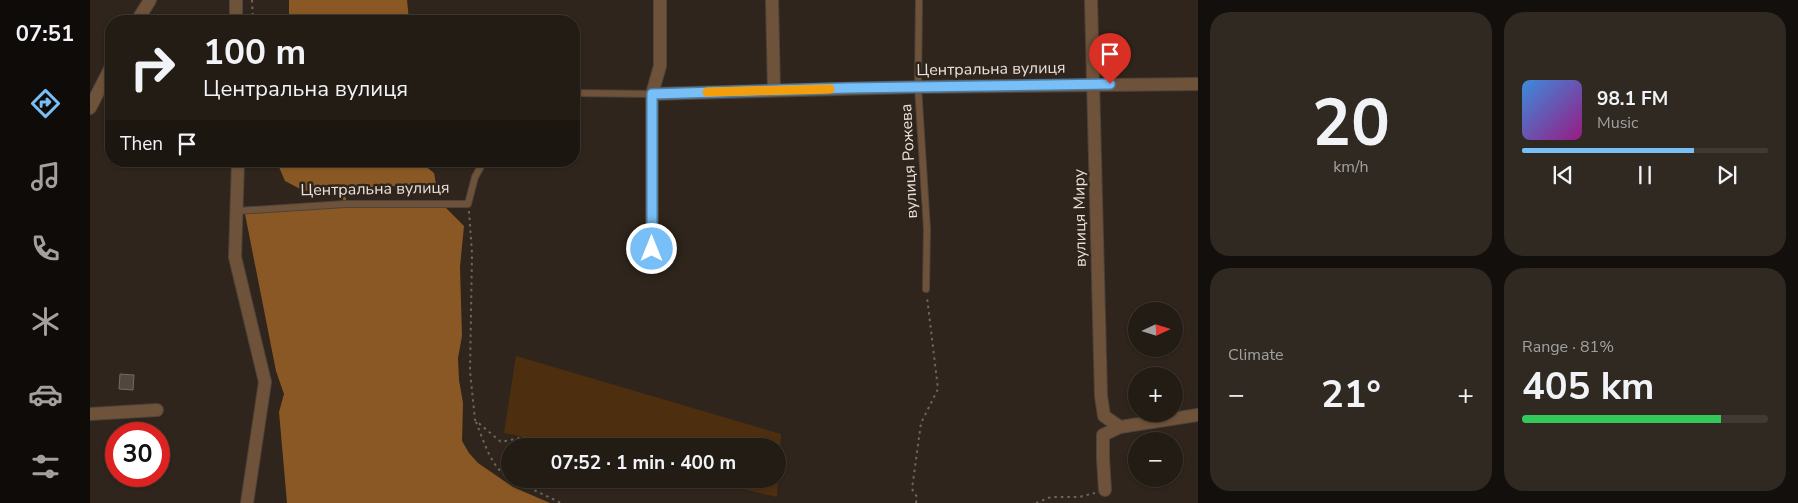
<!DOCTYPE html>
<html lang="en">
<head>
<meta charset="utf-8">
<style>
	:root { --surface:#231c15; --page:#2f2922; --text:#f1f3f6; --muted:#a3a1a0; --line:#403a34; --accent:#78bff7 }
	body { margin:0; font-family:"Nunito Sans",sans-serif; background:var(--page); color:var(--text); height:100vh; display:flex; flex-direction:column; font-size:19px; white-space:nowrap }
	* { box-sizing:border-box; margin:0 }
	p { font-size:16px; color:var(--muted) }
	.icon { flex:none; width:28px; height:28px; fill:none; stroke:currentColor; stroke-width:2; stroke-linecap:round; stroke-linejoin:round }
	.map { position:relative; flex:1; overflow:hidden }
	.details { display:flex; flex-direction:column; gap:12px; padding:12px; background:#130f0c; width:600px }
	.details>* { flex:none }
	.guide { position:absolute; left:15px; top:15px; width:475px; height:152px; border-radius:20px; box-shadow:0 1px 4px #0004,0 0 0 1px var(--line); background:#231c15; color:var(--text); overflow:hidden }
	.needle { width:32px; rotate:86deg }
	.buttons { position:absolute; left:1038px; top:302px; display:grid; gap:10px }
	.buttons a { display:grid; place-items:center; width:55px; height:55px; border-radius:50%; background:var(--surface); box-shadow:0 1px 4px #0004,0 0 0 1px var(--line); font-size:25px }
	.speed { position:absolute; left:15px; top:422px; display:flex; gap:10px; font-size:25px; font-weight:700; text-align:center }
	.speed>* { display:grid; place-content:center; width:65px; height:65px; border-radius:50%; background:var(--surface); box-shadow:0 1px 4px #0004,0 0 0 1px var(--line); line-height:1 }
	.speed .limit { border:8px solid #d22; background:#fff; color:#111 }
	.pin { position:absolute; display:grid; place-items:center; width:42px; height:42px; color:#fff; margin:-51px -21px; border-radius:50% 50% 50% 0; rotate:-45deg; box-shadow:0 0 5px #0007 }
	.pin .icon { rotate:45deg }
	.me { position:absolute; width:55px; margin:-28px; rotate:0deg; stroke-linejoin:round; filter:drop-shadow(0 0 4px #0008) }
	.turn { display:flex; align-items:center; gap:18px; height:105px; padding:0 15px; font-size:22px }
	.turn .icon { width:65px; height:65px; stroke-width:2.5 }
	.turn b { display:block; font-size:35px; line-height:42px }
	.then { display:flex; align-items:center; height:48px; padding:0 15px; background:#0003; gap:10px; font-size:19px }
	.big { font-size:38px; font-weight:700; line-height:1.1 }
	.details .widget { flex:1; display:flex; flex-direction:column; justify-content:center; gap:8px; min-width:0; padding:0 18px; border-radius:20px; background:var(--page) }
	.details .dial { align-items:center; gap:0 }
	.dial b { font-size:65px; line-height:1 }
	.song { display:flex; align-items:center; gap:15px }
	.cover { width:60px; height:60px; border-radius:8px; background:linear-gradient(135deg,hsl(210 70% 55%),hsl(310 70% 35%)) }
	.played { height:5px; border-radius:2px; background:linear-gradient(90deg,var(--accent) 70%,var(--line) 70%) }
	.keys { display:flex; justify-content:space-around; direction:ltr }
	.heat { display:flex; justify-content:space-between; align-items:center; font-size:28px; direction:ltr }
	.charge { height:8px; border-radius:4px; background:linear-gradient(90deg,#34c759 81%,var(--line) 0) }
	.details .tiles { flex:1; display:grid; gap:12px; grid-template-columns:repeat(2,1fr) }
	.trip { position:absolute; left:411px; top:438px; width:285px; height:50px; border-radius:25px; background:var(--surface); box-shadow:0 1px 4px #0004,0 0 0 1px var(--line); font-weight:700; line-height:50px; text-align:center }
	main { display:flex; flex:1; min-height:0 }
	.tabs { display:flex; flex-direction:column; width:90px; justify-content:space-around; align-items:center; background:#0e0b08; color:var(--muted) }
	.tabs .icon { width:35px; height:35px }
	.tabs .current { color:var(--accent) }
	.tabs b { font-size:22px; color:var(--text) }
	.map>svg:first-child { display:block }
	.green { fill:#4d2f0f }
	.water { fill:#8a5824 }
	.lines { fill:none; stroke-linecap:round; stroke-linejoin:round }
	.stream { stroke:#8a5824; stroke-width:3 }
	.building { fill:#52473d; stroke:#76695f }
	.service-casing { stroke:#4d433b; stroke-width:8 }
	.minor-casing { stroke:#4d433b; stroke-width:14 }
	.path { stroke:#6e655d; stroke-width:2; stroke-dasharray:2.5 4; stroke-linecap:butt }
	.service { stroke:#6e5239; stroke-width:6 }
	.minor { stroke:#6e5239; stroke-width:12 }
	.route-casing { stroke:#4e7ca1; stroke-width:12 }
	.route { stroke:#78bff7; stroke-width:9 }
	.slow { stroke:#f59e0b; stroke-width:9 }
	.labels { text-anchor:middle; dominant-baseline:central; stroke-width:5; stroke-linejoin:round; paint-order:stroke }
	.street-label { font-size:16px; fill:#e9e2dc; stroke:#2f251c }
</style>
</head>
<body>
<main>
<nav class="tabs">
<b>07:51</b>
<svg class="icon current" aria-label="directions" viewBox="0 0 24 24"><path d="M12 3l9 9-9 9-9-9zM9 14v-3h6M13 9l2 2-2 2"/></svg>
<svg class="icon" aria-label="music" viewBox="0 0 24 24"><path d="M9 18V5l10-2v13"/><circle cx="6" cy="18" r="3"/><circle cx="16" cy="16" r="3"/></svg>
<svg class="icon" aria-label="phone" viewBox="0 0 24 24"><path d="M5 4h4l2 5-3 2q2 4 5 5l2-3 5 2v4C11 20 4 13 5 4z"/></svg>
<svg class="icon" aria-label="climate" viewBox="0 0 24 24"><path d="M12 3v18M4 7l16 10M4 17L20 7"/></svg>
<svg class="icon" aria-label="car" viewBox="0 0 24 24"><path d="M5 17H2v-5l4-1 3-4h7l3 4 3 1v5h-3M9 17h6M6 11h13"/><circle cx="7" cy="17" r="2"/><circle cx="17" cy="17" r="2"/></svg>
<svg class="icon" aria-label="filters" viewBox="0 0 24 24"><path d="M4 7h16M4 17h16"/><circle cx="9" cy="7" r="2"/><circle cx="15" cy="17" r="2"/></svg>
</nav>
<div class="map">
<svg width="1108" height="503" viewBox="0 0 1108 503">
	<rect width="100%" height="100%" fill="#2f251c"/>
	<path class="green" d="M426,356L691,434L687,497L612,479H688V446H474L414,433Z"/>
	<g class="water">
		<path d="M199,0H317L319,20L320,21H199Z"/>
		<path d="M189,161H329L344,173L346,184L214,191L195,181L189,167Z"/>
		<path d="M255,204H352L374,226L370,267L372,336L368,358L369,380L373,403L372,441L379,453L388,463L423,487L460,503H197L189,412L194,394L186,371L155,214Z"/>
	</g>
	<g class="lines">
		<path class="stream" d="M253,189L255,203"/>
	</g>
	<path class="building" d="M30,374L44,375L43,390L29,389Z"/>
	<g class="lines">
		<g class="service-casing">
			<g id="service">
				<path d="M829,0L828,87L837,229L836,289"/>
				<path d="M484,93L562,94"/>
				<path d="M147,211L255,204H378L385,177L394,161"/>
			</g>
		</g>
		<g class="minor-casing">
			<g id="minor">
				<path d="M146,0V21"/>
				<path d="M682,0L684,90"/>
				<path d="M1001,0L1011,396L1014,416L1030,427L1108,415"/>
				<path d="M47,21L60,0"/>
				<path d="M562,94L828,87L1108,84"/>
				<path d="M0,108L21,67"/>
				<path d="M148,161L145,257L175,382L157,503"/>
				<path d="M562,249V94L570,66V0"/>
				<path d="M0,414L67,410"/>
				<path d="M1015,490L1013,459V435L1030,427"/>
			</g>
		</g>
		<g class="path">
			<path d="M162,0L163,21"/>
			<path d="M379,211L382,253L380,371L385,420L411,442L434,437"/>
			<path d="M386,422C394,441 401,469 420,478"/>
			<path d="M421,479L471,503"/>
			<path d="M826,503L827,497L822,489L831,423L848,389L837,297"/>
			<path d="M946,503L961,497H989L1005,493"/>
		</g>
		<use href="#service" class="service"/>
		<use href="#minor" class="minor"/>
	</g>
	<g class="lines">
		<g class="route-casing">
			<path id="route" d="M562,249V94L756,88L1020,84"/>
		</g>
		<use href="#route" class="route"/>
		<path class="slow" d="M617,92L740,89"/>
	</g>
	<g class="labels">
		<g class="street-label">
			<text transform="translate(901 69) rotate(-1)">Центральна вулиця</text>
			<text transform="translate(819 161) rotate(-93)">вулиця Рожева</text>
			<text transform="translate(285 189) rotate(-1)">Центральна вулиця</text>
			<text transform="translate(990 218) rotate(-91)">вулиця Миру</text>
		</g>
	</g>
</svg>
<div class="buttons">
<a><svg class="needle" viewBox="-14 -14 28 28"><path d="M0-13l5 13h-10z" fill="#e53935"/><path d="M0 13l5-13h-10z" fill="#a3a1a0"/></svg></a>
<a>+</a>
<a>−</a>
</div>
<div class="speed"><div class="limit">30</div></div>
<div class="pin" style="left:1020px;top:84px;background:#d93025"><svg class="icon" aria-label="arrive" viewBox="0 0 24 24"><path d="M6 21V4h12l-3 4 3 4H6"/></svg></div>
<svg class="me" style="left:562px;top:249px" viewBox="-20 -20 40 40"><circle r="17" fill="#78bff7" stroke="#fff" stroke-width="3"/><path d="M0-11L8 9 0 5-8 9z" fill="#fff"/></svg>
<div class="trip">07:52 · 1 min · 400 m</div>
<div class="guide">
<div class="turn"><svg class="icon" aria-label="right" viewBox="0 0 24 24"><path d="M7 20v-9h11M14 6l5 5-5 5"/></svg><div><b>100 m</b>Центральна вулиця</div></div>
<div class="then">Then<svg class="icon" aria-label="arrive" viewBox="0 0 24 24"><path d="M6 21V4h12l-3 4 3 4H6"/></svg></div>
</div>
</div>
<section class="details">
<div class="tiles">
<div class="widget dial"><b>20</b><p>km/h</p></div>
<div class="widget">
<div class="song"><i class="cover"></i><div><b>98.1 FM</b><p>Music</p></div></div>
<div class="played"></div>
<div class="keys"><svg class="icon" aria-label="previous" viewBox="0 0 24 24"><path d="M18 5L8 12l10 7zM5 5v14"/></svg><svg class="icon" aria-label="pause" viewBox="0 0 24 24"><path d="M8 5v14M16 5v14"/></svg><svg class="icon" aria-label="next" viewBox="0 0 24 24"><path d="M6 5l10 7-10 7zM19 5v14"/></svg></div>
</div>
<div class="widget"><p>Climate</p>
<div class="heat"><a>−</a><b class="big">21°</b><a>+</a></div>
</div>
<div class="widget"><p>Range · 81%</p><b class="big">405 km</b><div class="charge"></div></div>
</div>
</section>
</main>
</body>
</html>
